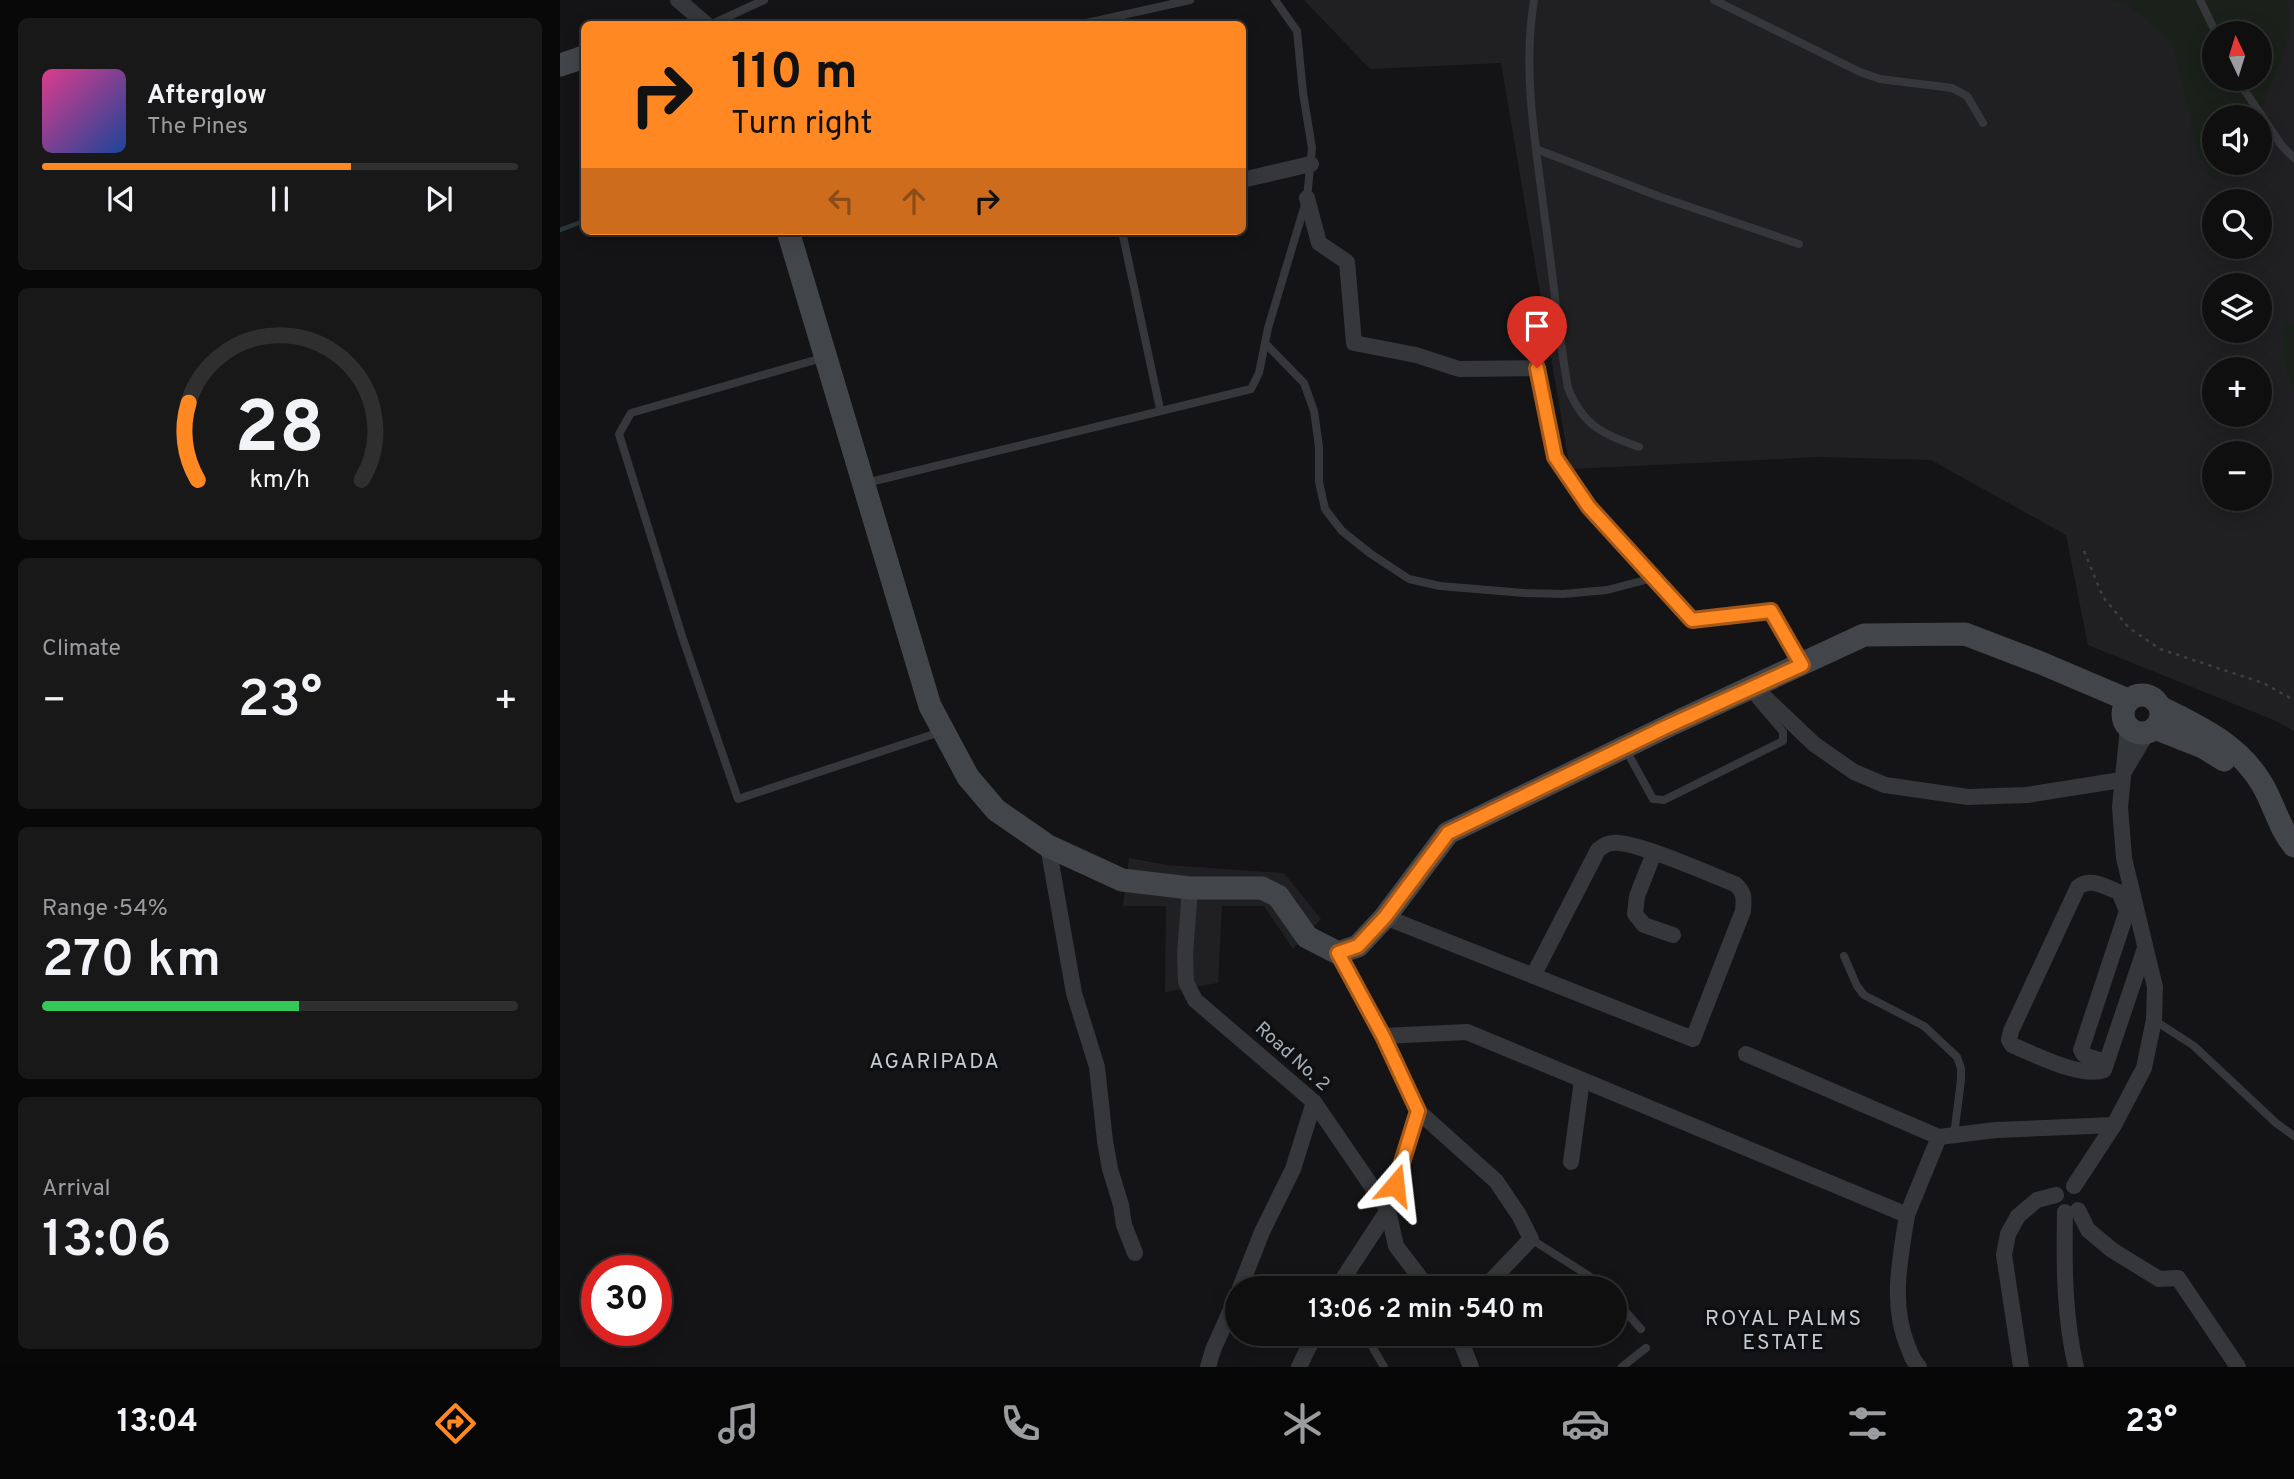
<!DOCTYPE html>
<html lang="en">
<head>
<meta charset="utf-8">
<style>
	:root { --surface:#0f0f10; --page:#181819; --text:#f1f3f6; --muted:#9b9c9f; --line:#2f2f30; --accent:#ff8823 }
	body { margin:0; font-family:Overpass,sans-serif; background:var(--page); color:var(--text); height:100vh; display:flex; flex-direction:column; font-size:26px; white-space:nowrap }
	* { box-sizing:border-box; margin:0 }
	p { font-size:23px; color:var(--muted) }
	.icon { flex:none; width:38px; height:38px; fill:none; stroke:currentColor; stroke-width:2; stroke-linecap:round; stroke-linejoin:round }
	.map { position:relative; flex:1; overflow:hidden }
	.panel { display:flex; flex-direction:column; gap:18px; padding:18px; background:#080809; width:560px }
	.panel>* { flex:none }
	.top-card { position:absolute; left:21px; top:21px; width:665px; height:214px; border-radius:10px; box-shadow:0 4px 18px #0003,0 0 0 2px var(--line); background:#ff8823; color:#111; overflow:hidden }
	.needle { width:46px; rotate:356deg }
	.tools { position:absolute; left:1642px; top:21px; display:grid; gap:14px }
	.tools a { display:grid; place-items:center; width:70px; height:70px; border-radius:50%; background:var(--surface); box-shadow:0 4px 18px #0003,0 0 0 2px var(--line); font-size:35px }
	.speed { position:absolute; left:21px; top:1255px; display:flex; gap:14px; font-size:35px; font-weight:700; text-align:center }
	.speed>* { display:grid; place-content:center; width:91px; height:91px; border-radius:50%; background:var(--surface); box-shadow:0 4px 18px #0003,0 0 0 2px var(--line); line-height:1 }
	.speed .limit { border:10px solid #d22; background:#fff; color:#111 }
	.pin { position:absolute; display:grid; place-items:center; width:60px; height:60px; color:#fff; margin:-72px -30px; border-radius:50% 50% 50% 0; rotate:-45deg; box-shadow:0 0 7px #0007 }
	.pin .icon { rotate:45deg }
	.me { position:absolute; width:77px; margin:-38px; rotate:17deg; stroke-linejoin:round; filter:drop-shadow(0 0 5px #0008) }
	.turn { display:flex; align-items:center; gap:24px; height:147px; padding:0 35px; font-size:32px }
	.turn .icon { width:91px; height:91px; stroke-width:2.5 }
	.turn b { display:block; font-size:49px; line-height:60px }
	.lanes { display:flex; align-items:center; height:66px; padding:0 35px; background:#0003; justify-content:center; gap:35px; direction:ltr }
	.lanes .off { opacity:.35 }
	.big { font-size:52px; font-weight:600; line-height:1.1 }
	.panel .card { flex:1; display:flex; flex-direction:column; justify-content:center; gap:10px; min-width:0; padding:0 24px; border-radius:10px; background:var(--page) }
	.panel .dial { align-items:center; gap:0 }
	.dial svg { height:182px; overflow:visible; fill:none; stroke:var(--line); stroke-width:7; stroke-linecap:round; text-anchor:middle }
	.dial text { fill:var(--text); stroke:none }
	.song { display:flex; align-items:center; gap:21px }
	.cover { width:84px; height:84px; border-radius:10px; background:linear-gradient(135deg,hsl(330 70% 55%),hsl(220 70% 35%)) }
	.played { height:7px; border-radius:4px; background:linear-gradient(90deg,var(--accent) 65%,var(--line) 65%) }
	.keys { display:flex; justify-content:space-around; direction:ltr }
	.heat { display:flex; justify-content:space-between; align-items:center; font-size:38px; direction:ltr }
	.charge { height:10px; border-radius:5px; background:linear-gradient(90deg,#34c759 54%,var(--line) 0) }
	.trip { position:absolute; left:665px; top:1276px; width:402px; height:70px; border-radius:35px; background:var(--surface); box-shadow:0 4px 18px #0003,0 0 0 2px var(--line); font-weight:600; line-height:70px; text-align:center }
	.tab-bar { display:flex; height:112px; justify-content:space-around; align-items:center; background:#060606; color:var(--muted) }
	.tab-bar .icon { width:49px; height:49px }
	.tab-bar .selected { color:var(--accent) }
	.tab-bar b { font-size:32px; color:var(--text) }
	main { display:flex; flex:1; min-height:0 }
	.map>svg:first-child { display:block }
	.built { fill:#202023; fill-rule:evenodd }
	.green { fill:#1a211a; fill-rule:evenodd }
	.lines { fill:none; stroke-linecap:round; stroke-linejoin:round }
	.stream { stroke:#29373b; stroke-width:4.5 }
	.path { stroke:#3b3e42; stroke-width:2.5; stroke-dasharray:3.5 5; stroke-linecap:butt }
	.lane { stroke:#35373b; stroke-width:8 }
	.street { stroke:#35373b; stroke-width:16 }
	.secondary { stroke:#42464b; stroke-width:23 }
	.route-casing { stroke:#a65817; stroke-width:18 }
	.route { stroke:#ff8823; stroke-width:12 }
	.labels { text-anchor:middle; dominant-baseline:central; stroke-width:7; stroke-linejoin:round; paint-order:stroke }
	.street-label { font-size:19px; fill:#a4aeb7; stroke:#0f0f11 }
	.neighbourhood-label { font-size:21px; letter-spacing:2px; fill:#c6ccd3; stroke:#0f0f11 }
</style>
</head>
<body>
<main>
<section class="panel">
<div class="card">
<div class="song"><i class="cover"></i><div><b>Afterglow</b><p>The Pines</p></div></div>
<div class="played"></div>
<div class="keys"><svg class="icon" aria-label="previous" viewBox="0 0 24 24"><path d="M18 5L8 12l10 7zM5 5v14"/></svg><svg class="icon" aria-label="pause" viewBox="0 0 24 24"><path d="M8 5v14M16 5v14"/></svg><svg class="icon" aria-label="next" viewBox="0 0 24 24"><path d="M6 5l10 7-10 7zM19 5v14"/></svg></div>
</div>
<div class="card dial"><svg viewBox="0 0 100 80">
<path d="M14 69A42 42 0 1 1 86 69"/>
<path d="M14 69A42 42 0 0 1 10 35" stroke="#ff8823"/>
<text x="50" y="56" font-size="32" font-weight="700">28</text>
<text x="50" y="72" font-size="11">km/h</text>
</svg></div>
<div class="card"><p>Climate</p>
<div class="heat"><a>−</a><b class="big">23°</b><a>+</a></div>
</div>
<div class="card"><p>Range · 54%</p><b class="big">270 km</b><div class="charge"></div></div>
<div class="card"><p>Arrival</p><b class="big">13:06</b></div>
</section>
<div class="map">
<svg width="1734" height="1367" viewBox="0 0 1734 1367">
	<rect width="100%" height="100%" fill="#141416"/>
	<g class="built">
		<path d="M744,0H1734V731L1716,721L1528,645L1506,535L1371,460L1259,457L1010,469L941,63L810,69ZM1654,33H1699V79H1654ZM1654,117H1699V163H1654ZM1654,201H1699V247H1654ZM1654,285H1699V331H1654ZM1654,369H1699V415H1654ZM1654,453H1699V499H1654Z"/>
		<path d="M569,858L607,865L724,873L761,919L733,949L704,906H662L658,983L605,992L606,906H563Z"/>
	</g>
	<g class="green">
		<path d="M1547,0H1726L1729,5V38L1698,117H1654V163H1669L1655,182L1640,157L1611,41L1566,3ZM1654,33H1699V79H1654Z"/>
		<path d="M1725,323H1734V393C1723,368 1722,349 1725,323Z"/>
	</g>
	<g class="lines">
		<path class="stream" d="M0,230L24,221"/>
		<path class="path" d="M1524,551L1543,597L1569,628L1600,649L1703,683L1734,700"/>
		<g class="lane">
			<path d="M974,0C962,73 976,146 985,219C993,275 998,332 1008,388C1023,426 1043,434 1079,447"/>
			<path d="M1154,0L1300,72L1320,79L1392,88L1407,96L1423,123"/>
			<path d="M1640,0L1656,33"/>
			<path d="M152,24L204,0"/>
			<path d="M522,24L630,0"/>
			<path d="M1677,79L1722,146L1734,158"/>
			<path d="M976,149L1098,196L1239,244"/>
			<path d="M562,231L600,409"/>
			<path d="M705,343L744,383L754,411L759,447V482L765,509L782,531L811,554L849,579L880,586L964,593L1003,594L1047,590L1093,578"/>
			<path d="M262,358L71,413L59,434L123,639L178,799L380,732"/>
			<path d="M306,483L691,389L699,373L708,328L747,198L752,148L743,93L737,31L715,0"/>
			<path d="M1066,750L1093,799L1104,800L1223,741V732L1188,691"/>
			<path d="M1284,956L1297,986L1304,995L1364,1026L1397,1057L1401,1068V1080L1394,1135"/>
			<path d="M1594,1020L1634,1046L1716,1123L1734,1136"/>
			<path d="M971,1239L1040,1283L1044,1288"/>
			<path d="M1055,1300L1081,1329"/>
			<path d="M805,1334L824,1367"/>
			<path d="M1062,1367L1086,1348"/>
		</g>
		<g class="street">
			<path d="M118,0L146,24"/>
			<path d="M682,180L751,164"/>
			<path d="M747,198L759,243L787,262L794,343L856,355L899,369L977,368L995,457L1029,507L1132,620L1211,611L1242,665"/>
			<path d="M1194,687L1254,744L1294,772L1325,785L1408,797L1467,795L1561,780"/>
			<path d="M1565,770L1587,733"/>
			<path d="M488,846L514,993L537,1067L545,1141L550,1169L561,1205L564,1225L575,1253"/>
			<path d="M1094,853L1077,896L1075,914L1084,925L1113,935"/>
			<path d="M630,888L625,955L626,982L635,1000L754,1102L828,1210L836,1246L868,1288"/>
			<path d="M825,917L1133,1039L1183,911C1184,898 1185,893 1175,884C1151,875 1074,840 1053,843C1047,843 1043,846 1038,850L973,976"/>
			<path d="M823,1036L907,1032L1347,1215L1379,1137L1186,1054"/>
			<path d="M1546,1062L1524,1055L1521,1050L1567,911L1559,892C1545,887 1531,877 1518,887L1451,1031L1449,1040L1452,1045C1474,1054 1522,1079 1544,1070L1585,948"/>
			<path d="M858,1111L936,1181L959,1215L971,1239L924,1288"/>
			<path d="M1379,1137L1436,1130L1554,1125"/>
			<path d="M1011,1162L1022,1080"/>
			<path d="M1514,1186L1554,1125L1584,1068L1594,1020L1595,987L1564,858L1560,807L1568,728"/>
			<path d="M1518,1210L1528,1230L1552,1250L1599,1279L1618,1278L1678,1367"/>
			<path d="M1505,1212C1504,1264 1504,1316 1516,1367"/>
			<path d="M1347,1215C1340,1260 1330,1304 1348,1347C1351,1355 1353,1361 1359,1367"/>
			<path d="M680,1288L702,1232L733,1169L754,1102"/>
			<path d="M777,1288L828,1210L858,1111L823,1036L778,953"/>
			<path d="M898,1334L911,1367"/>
			<path d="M648,1367L653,1350L677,1296"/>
			<path d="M739,1367L755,1334"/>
			<path d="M1461,1367L1444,1255L1448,1234L1458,1216L1477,1200L1496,1195"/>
		</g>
		<g class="secondary">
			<path d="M0,65L24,57"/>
			<path d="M228,231L370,706L408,777L436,810L488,846L562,880L630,888H702L718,896L747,937L778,953L798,946L825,917L888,833L1108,726L1304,635L1405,634L1481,663L1568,700"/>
			<circle cx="1582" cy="714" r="19"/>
			<path d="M1600,707C1639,726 1679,745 1702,784C1714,804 1719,828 1734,846"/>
			<path d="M1595,728L1643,747L1664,760"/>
		</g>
	</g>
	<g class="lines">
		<g class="route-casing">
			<path id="route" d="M835,1185L858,1111L823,1036L778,953L798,946L825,917L888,833L1108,726L1242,665L1211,611L1132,620L1029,507L995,457L977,368"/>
		</g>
		<use href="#route" class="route"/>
	</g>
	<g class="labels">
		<g class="street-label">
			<text transform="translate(732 1057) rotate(42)">Road No. 2</text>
		</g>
		<g class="neighbourhood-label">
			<text x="375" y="1062">AGARIPADA</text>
			<text x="1224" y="1319">ROYAL PALMS<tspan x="1224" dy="24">ESTATE</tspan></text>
		</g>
	</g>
</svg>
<div class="tools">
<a><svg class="needle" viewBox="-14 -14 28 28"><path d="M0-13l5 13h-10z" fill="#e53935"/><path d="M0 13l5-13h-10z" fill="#9b9c9f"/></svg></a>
<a><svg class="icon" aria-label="sound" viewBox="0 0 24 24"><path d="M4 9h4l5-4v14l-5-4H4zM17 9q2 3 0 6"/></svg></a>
<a><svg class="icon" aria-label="search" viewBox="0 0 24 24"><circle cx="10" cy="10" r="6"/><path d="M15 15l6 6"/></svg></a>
<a><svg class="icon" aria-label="layers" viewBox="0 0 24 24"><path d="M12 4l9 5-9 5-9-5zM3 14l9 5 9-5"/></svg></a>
<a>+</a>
<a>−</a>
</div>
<div class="speed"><div class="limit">30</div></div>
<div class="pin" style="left:977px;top:368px;background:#d93025"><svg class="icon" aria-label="arrive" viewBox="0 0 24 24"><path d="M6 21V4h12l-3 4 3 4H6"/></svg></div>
<svg class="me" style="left:835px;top:1185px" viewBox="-20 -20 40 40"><path d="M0-17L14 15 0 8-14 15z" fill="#ff8823" stroke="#fff" stroke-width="4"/></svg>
<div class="trip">13:06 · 2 min · 540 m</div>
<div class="top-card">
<div class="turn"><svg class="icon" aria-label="right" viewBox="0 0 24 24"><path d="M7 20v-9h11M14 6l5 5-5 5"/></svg><div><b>110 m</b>Turn right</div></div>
<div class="lanes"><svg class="icon off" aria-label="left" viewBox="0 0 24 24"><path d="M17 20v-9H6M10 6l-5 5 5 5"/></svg><svg class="icon off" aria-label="ahead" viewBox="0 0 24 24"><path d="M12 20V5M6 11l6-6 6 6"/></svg><svg class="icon" aria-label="right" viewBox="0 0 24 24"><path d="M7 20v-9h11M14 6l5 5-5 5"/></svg></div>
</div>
</div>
</main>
<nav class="tab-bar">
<b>13:04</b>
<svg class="icon selected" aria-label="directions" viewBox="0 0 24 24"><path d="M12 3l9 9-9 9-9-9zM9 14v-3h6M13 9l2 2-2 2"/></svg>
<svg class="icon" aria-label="music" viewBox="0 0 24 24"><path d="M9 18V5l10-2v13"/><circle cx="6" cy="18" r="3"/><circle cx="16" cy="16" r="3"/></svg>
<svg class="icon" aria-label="phone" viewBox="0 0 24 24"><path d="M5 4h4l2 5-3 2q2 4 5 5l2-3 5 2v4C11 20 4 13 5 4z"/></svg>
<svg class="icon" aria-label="climate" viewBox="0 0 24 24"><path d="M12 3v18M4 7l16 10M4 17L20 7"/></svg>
<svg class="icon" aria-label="car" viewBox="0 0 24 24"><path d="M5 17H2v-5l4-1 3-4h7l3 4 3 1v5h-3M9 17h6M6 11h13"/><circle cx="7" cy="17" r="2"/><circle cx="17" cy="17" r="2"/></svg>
<svg class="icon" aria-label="filters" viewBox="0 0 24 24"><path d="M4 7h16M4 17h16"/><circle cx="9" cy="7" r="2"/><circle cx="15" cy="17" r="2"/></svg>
<b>23°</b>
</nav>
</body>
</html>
